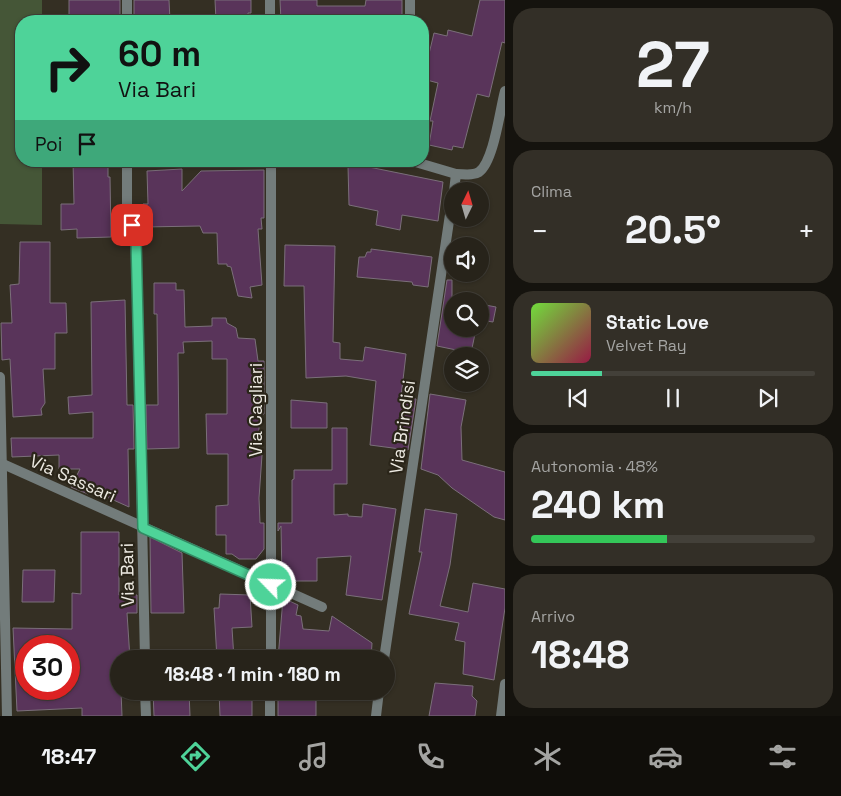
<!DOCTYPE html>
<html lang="it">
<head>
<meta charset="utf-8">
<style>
	:root { --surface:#27231a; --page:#332f27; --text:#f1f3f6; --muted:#a4a4a2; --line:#434039; --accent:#4ed399 }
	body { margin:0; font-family:"Space Grotesk",sans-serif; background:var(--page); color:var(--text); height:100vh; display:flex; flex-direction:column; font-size:19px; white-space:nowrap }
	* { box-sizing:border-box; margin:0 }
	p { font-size:16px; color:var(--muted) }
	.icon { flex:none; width:28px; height:28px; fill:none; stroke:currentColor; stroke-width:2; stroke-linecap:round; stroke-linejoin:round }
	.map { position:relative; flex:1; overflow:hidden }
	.panel { display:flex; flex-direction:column; gap:8px; padding:8px; background:#15130e; width:336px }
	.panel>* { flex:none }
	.hud { position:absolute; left:15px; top:15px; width:414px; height:152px; border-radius:20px; box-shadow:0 1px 4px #0004,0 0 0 1px var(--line); background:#4ed399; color:#111; overflow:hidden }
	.needle { width:32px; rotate:5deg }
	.controls { position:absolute; left:444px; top:182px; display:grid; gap:10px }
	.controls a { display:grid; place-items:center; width:45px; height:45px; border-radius:50%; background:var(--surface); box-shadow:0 1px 4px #0004,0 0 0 1px var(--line); font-size:25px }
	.speed { position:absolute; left:15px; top:635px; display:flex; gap:10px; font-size:25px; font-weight:700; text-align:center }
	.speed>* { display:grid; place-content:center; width:65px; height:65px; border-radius:50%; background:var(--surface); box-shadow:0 1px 4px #0004,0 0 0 1px var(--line); line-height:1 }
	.speed .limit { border:8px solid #d22; background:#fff; color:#111 }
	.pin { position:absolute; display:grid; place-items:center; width:42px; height:42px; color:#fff; margin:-21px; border-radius:10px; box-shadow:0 2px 8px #0006 }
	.me { position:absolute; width:55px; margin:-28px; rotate:294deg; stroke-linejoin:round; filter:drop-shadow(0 0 4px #0008) }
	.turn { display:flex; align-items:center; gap:18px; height:105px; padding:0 20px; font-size:22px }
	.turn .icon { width:65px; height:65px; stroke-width:2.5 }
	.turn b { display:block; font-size:35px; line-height:42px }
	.then { display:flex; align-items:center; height:48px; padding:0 20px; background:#0003; gap:10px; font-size:19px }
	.big { font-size:38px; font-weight:700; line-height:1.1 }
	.panel .card { flex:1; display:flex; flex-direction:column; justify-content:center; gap:8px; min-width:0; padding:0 18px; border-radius:20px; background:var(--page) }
	.panel .dial { align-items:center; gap:0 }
	.dial b { font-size:65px; line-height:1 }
	.song { display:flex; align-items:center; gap:15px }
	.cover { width:60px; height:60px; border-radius:8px; background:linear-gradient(135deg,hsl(100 70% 55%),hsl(340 70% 35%)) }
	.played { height:5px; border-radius:2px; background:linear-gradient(90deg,var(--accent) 25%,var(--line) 25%) }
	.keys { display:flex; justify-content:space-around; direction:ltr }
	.heat { display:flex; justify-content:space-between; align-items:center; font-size:28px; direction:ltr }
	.charge { height:8px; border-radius:4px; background:linear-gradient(90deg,#34c759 48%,var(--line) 0) }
	.trip { position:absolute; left:110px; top:650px; width:285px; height:50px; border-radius:25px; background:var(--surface); box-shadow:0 1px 4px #0004,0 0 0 1px var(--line); font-weight:700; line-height:50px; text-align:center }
	.tab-bar { display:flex; height:80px; justify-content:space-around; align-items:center; background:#100e0a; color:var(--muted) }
	.tab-bar .icon { width:35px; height:35px }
	.tab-bar .current { color:var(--accent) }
	.tab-bar b { font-size:22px; color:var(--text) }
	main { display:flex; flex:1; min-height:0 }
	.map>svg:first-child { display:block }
	.green { fill:#455637 }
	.building { fill:#59345a; stroke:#7b6f7a; fill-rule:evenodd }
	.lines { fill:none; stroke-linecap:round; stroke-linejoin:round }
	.street { stroke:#737c7b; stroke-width:10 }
	.route-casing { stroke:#338963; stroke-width:12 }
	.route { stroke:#4ed399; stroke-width:9 }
	.labels { text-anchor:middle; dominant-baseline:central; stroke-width:4.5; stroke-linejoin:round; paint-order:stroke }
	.street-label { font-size:18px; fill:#ece9e1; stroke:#2a2519 }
</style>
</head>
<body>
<main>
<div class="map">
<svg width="505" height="716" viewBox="0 0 505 716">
	<rect width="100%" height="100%" fill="#342f23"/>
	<path class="green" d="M0,0H42V21H21V161H42V225L0,224Z"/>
	<g class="building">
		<rect x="69" y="0" width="51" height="21"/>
		<path d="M134,0H169L170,21H134Z"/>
		<path d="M215,0H251V13H248V21H216Z"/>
		<path d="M280,0H317V6H365L366,0H402V21H281Z"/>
		<path d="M480,0H505V43L502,42L489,97L477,94L463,148L453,146L452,150L429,145L433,121H430L438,83L423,79L434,33L447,36L448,30L472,36Z"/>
		<path d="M73,161H108V177H110L111,237L77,238V229L61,230V204H74Z"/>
		<path d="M354,164L443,182L438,221L402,215L400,230L376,225L378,211L349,205L348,166L352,167Z"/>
		<path d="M182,169V191L201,171L264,170V218H261L262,229H258L262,285L250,287L252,298L238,296L231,267L227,266V264H218L217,233H203L200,226L144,227L143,204H148L147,171Z"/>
		<path d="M20,242H50V303H66L67,333H55V369H43L45,403L41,409L42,415L13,417L10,359L2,360L1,323H12L10,285L19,284Z"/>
		<path d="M285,245L335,246L333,342L340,343V359L363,361L365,347L406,354L401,397L416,399L408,450L370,445L376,381L346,376L306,378L304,286H284Z"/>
		<path d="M371,249L432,257L428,287L413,285L412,282L357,277L359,257H365L367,252H371Z"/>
		<path d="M447,280H452V329H476L471,353L437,346Z"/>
		<path d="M154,283H176V290H184L185,327L212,326V318H226L227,323L236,328L238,338L255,339L258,361H264V414L259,415V454L262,455L259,498L260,523H264V549L256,559H239L232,554H226V535H216V506L228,505V454H207L206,414H227V359H212V341L183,342L184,353H178L179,448L147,449L146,405H158L157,314H154Z"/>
		<path d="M125,300L127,405H133L134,449H128L129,507L89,489L88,494L71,487L80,469H59V455L12,457L11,438H93V412L69,414L68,397L92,395L91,302Z"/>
		<path d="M480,304L496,307L493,322L480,320Z"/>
		<path d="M430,394L466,400L461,427L462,460L505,472V520L494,517L452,488L438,475L421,469Z"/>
		<path d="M291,400L327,403V428H291Z"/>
		<path d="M332,428H347V484H334V515L348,514V516L362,517L363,504L396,509L382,600L346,595L351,556L317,558V581H285V578H282L281,526L278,531V523H292V480L294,479V470H332Z"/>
		<path d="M425,509L457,514L450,565L440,606L468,612L473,583L505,589V608L494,680L463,674L465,642L455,640L459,623L409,614L422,552H419Z"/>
		<path d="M81,532H119V595H137V613H127L130,659H119V691H121L122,716H82V708L17,711L13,628L72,629V593L81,594ZM26,644H69V689H26Z"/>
		<path d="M150,537L182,553L184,613H151Z"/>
		<path d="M23,570H55L54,602H22Z"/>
		<path d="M220,594L250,595L252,627L232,628L234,659H217L214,608H219Z"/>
		<path d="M283,598L298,605L296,615L301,616L303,629L329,631L332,616L372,643L371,659H340L316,655V659H278Z"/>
		<path d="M435,683L473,686L472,696L477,701L475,716H429Z"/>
		<path d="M153,691H189L190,716H154Z"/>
		<path d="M219,691H252V716H220Z"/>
		<rect x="278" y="691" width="38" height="25"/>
	</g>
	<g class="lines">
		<g class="street">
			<path d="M127,0V21"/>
			<path d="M270,0V21"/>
			<path d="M410,0V21"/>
			<path d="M127,161V211L136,239L145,659"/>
			<path d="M412,161L456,174"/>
			<path d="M454,191L456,174C464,174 473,176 479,172C494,161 500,109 505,91"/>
			<path d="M0,377L7,716"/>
			<path d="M3,464L322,607"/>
			<path d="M271,659V161"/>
			<path d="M384,659L452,201"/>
			<path d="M145,691L146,716"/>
			<path d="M270,716V691"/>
			<path d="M376,716L379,691"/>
			<path d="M501,716L505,684"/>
		</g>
	</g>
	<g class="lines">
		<g class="route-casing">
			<path id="route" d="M132,225L136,239L143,528L271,585"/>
		</g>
		<use href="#route" class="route"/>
	</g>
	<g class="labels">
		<g class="street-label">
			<text transform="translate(255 410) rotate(-90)">Via Cagliari</text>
			<text transform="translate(402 427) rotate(-82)">Via Brindisi</text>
			<text transform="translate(73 478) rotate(24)">Via Sassari</text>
			<text transform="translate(127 575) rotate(-91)">Via Bari</text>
		</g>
	</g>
</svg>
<div class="controls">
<a><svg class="needle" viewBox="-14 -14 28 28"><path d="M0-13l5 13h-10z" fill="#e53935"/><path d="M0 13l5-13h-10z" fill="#a4a4a2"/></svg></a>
<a><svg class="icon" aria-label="sound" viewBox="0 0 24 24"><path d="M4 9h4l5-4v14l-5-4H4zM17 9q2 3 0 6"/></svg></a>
<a><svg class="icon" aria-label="search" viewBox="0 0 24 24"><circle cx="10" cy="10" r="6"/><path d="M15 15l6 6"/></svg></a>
<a><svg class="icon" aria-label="layers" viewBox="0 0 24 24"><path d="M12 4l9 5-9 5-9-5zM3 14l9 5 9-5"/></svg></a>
</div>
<div class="speed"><div class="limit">30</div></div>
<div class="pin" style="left:132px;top:225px;background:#d93025"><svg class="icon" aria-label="arrive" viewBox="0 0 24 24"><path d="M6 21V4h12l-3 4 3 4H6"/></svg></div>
<svg class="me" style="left:271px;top:585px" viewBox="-20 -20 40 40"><circle r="17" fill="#4ed399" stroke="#fff" stroke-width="3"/><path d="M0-11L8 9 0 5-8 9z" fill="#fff"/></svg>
<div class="trip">18:48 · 1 min · 180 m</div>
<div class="hud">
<div class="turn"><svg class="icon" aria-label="right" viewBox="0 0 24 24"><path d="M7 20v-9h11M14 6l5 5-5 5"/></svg><div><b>60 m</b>Via Bari</div></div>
<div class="then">Poi<svg class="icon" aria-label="arrive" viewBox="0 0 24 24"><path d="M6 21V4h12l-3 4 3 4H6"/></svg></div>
</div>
</div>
<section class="panel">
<div class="card dial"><b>27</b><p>km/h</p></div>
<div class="card"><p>Clima</p>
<div class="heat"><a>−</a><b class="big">20.5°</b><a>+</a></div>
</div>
<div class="card">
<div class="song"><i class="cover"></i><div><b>Static Love</b><p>Velvet Ray</p></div></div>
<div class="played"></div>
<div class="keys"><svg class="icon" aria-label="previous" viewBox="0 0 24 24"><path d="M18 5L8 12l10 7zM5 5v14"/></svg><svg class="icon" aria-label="pause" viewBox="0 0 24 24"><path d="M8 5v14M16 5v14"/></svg><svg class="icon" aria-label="next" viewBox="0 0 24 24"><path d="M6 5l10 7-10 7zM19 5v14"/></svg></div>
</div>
<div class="card"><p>Autonomia · 48%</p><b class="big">240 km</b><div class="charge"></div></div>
<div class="card"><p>Arrivo</p><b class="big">18:48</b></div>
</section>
</main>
<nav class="tab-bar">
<b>18:47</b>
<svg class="icon current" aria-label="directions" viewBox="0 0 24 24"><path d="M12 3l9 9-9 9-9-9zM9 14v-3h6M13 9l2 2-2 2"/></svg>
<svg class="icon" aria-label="music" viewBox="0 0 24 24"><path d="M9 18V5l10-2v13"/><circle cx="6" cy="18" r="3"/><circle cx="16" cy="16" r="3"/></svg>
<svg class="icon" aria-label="phone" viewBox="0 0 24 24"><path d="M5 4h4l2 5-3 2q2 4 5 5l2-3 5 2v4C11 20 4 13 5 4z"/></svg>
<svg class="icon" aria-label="climate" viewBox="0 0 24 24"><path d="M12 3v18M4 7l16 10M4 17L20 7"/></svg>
<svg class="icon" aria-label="car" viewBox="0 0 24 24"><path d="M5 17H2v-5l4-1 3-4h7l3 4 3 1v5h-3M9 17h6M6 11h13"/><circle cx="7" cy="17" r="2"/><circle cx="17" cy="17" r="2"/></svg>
<svg class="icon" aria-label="filters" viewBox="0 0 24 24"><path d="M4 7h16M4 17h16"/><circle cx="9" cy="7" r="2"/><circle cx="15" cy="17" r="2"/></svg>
</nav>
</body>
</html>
